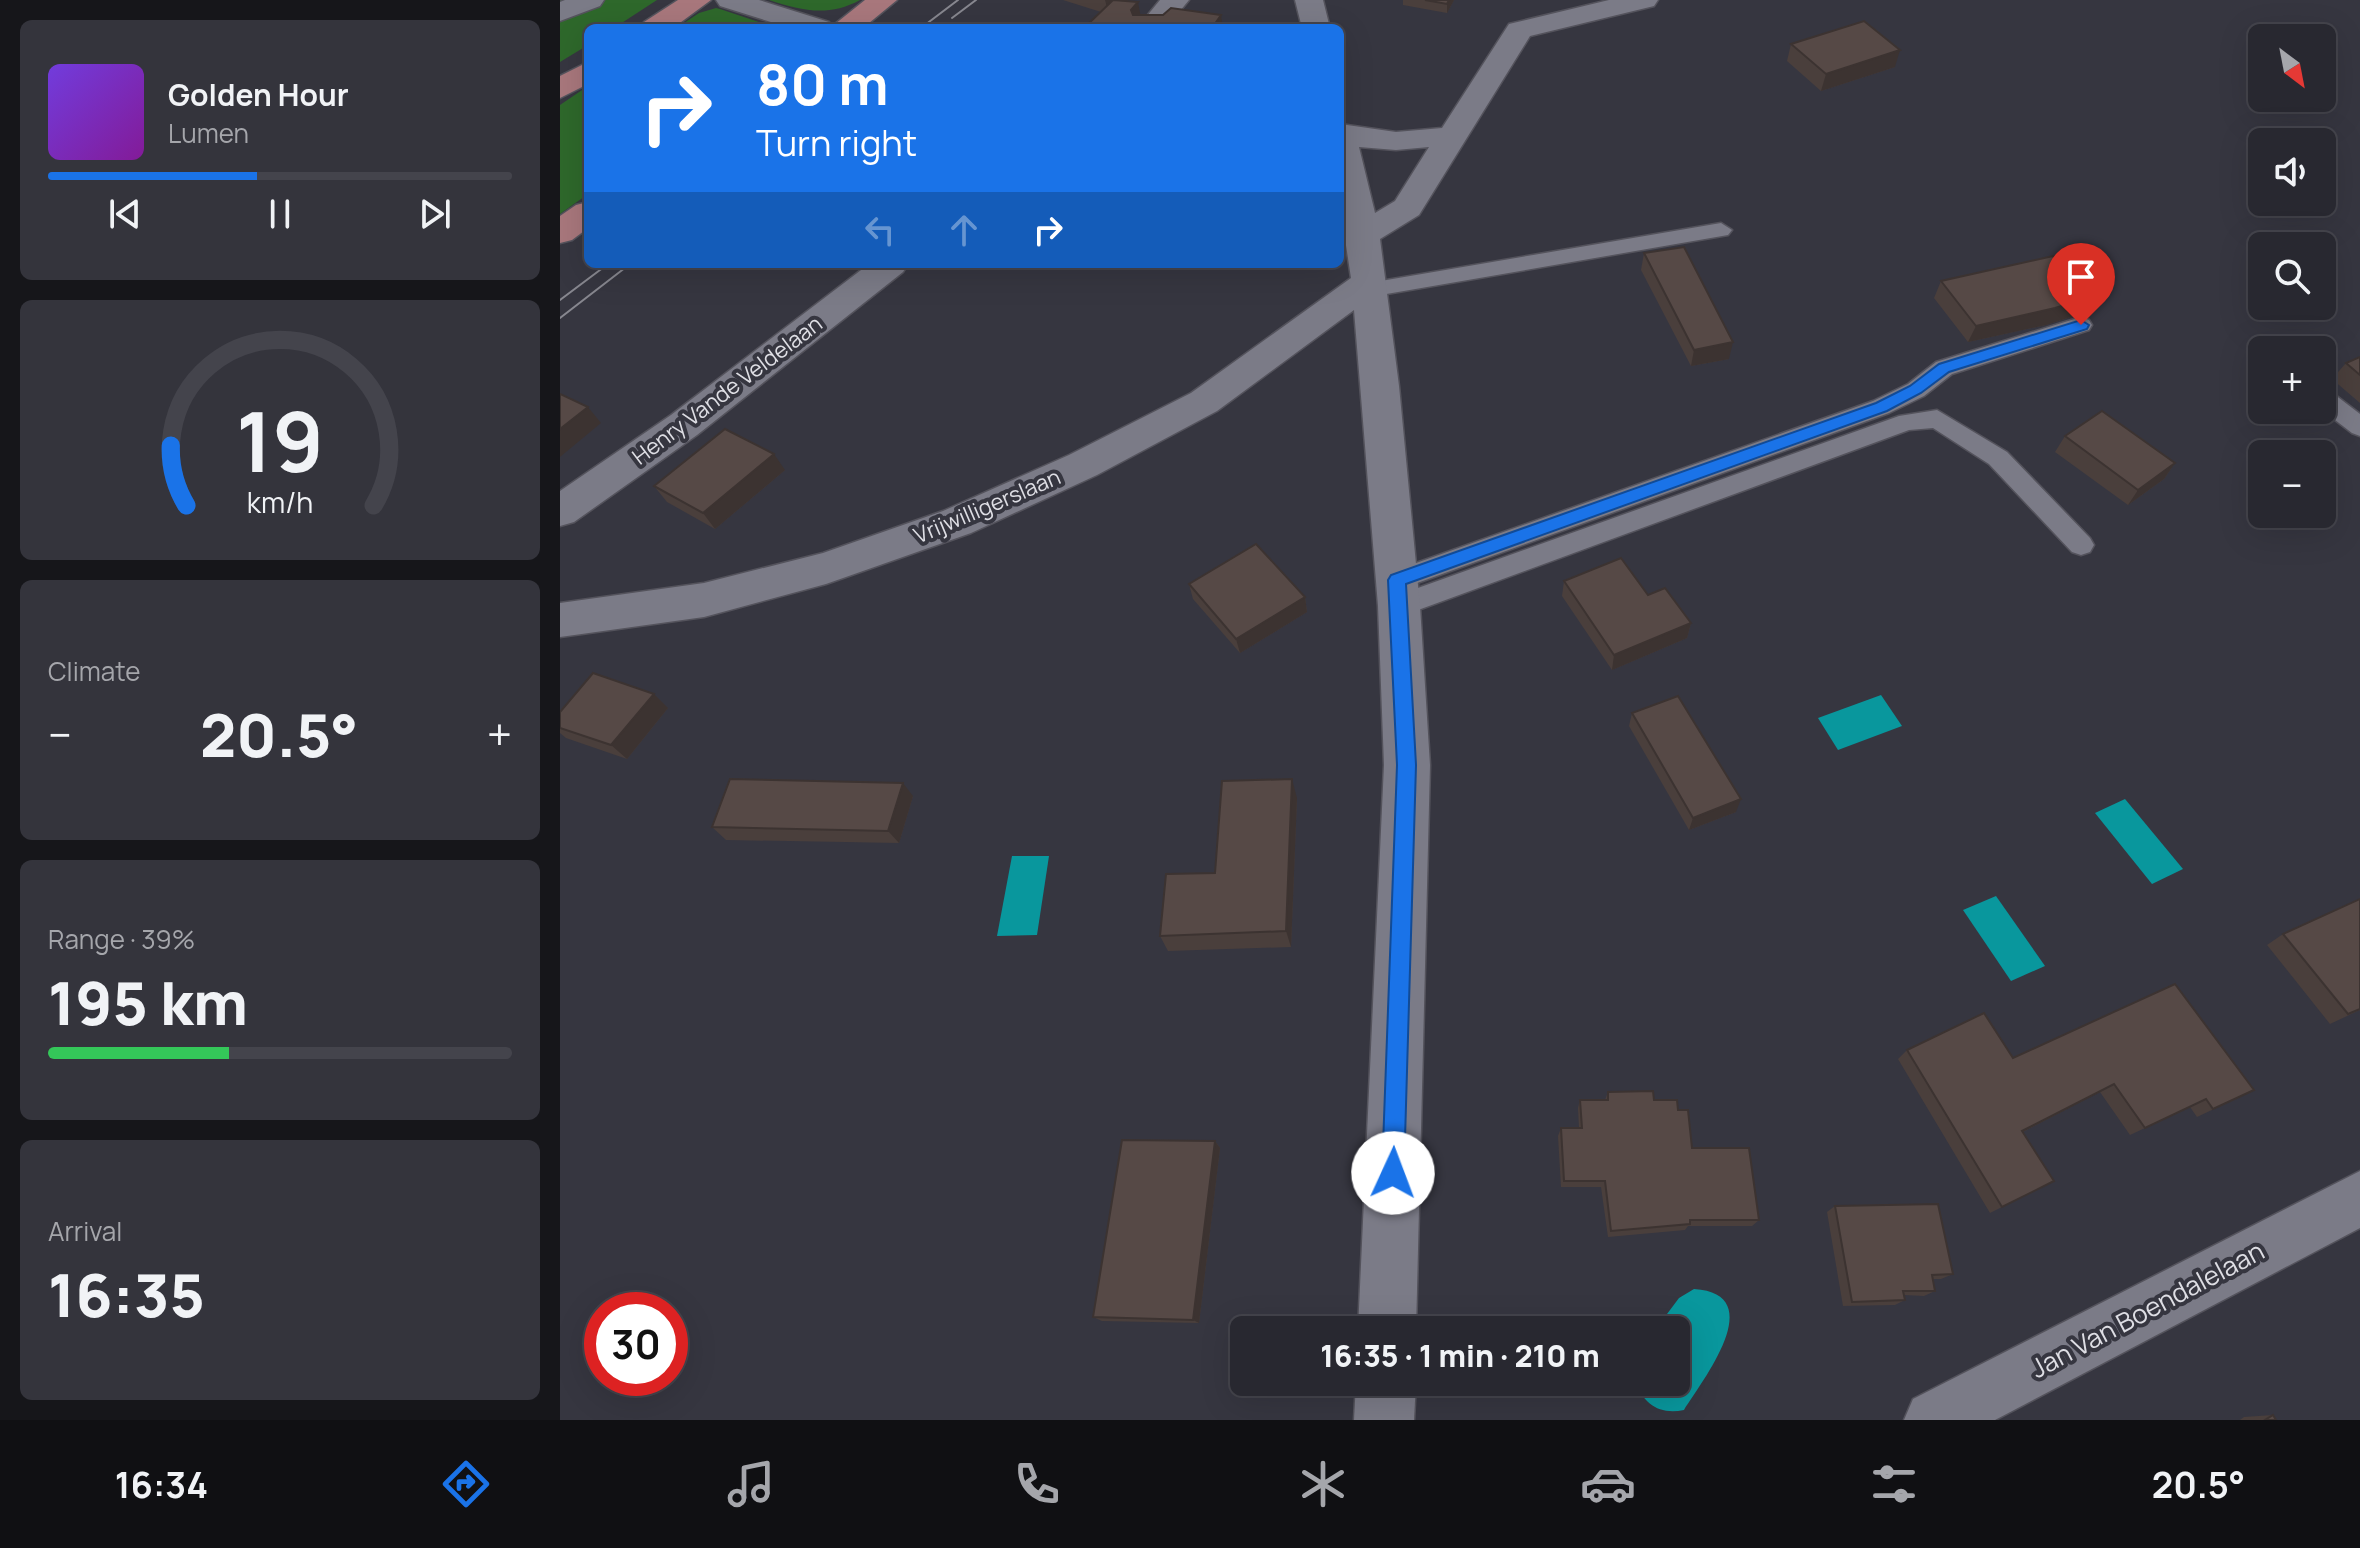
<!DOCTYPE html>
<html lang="en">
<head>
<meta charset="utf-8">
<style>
	:root { --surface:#282830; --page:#34343c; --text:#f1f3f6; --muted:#a5a6ab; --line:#44444c; --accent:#1a73e8 }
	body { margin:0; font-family:Manrope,sans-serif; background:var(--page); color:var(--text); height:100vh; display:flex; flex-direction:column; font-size:30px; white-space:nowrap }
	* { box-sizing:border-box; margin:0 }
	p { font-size:26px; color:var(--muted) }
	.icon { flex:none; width:44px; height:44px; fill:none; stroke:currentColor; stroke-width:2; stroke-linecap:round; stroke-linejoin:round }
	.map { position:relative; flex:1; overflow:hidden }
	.side { display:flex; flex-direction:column; gap:20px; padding:20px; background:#16161a; width:560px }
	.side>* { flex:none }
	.banner { position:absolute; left:24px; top:24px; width:760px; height:244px; border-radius:12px; box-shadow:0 8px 32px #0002,0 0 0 2px var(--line); background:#1a73e8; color:#fff; overflow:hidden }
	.needle { width:52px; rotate:148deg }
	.controls { position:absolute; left:1688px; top:24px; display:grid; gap:16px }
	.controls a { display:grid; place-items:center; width:88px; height:88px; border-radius:12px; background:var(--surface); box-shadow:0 8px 32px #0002,0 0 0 2px var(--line); font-size:40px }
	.speed { position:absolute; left:24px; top:1292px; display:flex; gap:16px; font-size:40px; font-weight:700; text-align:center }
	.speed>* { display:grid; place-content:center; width:104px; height:104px; border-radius:50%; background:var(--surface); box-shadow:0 8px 32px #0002,0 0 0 2px var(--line); line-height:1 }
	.speed .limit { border:12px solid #d22; background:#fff; color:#111 }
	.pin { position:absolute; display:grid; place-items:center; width:68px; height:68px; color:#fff; margin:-82px -34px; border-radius:50% 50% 50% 0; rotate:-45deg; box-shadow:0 0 8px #0007 }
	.pin .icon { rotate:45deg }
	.me { position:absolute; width:88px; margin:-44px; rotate:2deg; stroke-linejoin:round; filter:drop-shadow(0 0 6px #0008) }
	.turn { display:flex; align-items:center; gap:28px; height:168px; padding:0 40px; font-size:36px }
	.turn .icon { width:104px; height:104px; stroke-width:2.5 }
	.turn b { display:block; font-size:56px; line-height:68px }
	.lanes { display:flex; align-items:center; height:76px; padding:0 40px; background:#0003; justify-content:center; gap:40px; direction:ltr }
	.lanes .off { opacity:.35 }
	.big { font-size:60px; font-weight:800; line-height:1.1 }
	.side .tile { flex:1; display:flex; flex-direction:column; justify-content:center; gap:12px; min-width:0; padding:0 28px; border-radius:12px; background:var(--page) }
	.side .dial { align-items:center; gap:0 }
	.dial svg { height:208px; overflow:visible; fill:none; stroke:var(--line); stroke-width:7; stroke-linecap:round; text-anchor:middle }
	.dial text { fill:var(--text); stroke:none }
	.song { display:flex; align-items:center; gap:24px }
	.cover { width:96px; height:96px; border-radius:12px; background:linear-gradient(135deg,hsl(260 70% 55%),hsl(290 70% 35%)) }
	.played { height:8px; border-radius:4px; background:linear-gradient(90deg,var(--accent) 45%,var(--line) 45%) }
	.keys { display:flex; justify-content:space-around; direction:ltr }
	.heat { display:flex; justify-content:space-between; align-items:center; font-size:44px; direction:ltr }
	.charge { height:12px; border-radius:6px; background:linear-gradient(90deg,#34c759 39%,var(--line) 0) }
	.trip { position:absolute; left:670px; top:1316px; width:460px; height:80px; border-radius:12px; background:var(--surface); box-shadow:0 8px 32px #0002,0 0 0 2px var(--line); font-weight:800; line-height:80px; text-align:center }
	.dock { display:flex; height:128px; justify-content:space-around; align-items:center; background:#101013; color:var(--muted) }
	.dock .icon { width:56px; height:56px }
	.dock .selected { color:var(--accent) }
	.dock b { font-size:36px; color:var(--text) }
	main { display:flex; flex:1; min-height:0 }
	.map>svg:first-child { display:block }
	.green { fill:#2e682b }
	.water { fill:#09979d }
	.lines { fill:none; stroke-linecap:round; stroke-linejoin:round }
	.service-casing { stroke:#54535c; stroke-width:3 }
	.minor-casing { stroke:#54535c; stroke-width:3 }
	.tertiary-casing { stroke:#54535c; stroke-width:3 }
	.primary-casing { stroke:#54535c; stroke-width:3 }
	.service { fill:#7b7b87; fill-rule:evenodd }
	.minor { fill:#7b7b87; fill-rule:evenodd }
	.tertiary { fill:#7b7b87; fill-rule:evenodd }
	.primary { fill:#a8777c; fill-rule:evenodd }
	.tram { stroke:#87878f; stroke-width:2 }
	.wall { fill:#4a3f3c }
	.shaded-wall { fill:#3c3331 }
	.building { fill:#564946; stroke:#3c3331; stroke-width:2 }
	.route { fill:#1a73e8; stroke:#114b97; stroke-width:2 }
	.labels { text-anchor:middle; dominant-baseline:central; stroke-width:8; stroke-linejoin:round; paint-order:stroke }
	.street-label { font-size:22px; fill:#dedee4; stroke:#363640 }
	.near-street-label { font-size:26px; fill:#dedee4; stroke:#363640 }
</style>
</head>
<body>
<main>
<section class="side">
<div class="tile">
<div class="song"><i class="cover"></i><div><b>Golden Hour</b><p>Lumen</p></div></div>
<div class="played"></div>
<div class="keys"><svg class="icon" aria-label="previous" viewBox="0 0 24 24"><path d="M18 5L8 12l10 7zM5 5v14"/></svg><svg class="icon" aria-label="pause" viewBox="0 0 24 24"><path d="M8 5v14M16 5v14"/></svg><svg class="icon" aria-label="next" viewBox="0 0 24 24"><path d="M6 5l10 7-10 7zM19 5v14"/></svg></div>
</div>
<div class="tile dial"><svg viewBox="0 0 100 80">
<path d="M14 69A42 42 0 1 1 86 69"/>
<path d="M14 69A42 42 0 0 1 8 46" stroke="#1a73e8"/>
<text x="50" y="56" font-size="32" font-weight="700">19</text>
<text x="50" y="72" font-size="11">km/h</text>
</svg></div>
<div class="tile"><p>Climate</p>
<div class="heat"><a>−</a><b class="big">20.5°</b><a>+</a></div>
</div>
<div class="tile"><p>Range · 39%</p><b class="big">195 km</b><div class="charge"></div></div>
<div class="tile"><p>Arrival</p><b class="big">16:35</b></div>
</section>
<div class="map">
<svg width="1800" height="1420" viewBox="0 0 1800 1420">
	<rect width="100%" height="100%" fill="#363640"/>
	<g class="green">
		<path d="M0,0H97L54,28H28V45L0,62Z"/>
		<path d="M209,0H300C269,17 242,11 209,0Z"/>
		<path d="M156,8L160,9L217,28H139L124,23L139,13Z"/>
		<path d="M28,86V194L0,214V105Z"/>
	</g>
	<g class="water">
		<path d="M1321,695L1342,726L1278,750L1258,718Z"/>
		<path d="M1565,799L1623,869L1592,884L1535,813Z"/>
		<path d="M452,856H489L477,935L437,936Z"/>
		<path d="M1436,896L1485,966L1451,981L1403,910Z"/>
		<path d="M1134,1289C1211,1294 1142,1381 1124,1410C1099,1415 1084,1404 1075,1382H1116V1330H1095L1119,1298Z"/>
	</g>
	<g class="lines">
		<g class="service-casing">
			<g id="service">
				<path d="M1161,223L1172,230L1168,235L809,297L801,295L798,290L801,285L809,283Z"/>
				<path d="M1521,317L1529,320L1532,325L1529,330L1392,374L1364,396L1329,413L846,587L837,590L828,587L824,580L828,573L1313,401L1348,384L1376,362Z"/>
				<path d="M1762,389L1770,391L1800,414V436L1792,433L1762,410Z"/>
				<path d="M1377,410L1447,452L1530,538L1534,545L1530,552L1521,555L1512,552L1429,464L1373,428L1349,430L839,617L830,614L826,606L830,598L1339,416Z"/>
			</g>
		</g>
		<g class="minor-casing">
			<g id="minor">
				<path d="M600,0H629L606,28H577Z"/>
				<path d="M735,0H763L770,28H742Z"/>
				<path d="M1049,0H1098L1094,6L970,36L859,215L820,239L839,386L860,606L870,765L856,1330H798L824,765L818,606L794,310L657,411L537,475L411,533L266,584L144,617L0,637V603L144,583L263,553L383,511L509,455L631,393L791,278L780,206V124L836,132L882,128L949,24ZM799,147L836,150L869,147L835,201L815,213Z"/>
				<path d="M309,264H348L343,272L137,435L14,522L0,526V491L111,415Z"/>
				<path d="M1800,1171V1228L1435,1420H1344L1353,1399Z"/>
				<path d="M796,1382H856L854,1420H794Z"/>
			</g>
		</g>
		<g class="tertiary-casing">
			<g id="tertiary">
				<path d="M5,0H44L40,6L0,21V2Z"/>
				<path d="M156,0H199L269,22L273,28H230L160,6Z"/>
			</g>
		</g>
		<g class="primary-casing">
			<g id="primary">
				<path d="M118,0H151L113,28H80L84,22Z"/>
				<path d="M305,0H337L303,28H270Z"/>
				<path d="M28,62V84L0,98V76Z"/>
				<path d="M28,202V228L12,240L0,243V216L16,205Z"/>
			</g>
		</g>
		<use href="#service" class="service"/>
		<use href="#minor" class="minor"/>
		<use href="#tertiary" class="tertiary"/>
		<use href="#primary" class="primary"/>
		<g class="tram">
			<path d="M392,18L416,0"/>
			<path d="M361,28L398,0"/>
			<path d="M0,300L48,264"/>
			<path d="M0,318L70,264"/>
		</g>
	</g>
	<g class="wall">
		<path d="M503,0H567L581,15L663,28L541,12Z"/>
		<path d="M843,0H894L887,13L843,5Z"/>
		<path d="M1231,44L1335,67L1261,91L1227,61Z"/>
		<path d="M1084,253L1169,359L1131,366L1081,270Z"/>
		<path d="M1381,281L1520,314L1486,325L1408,342L1374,298Z"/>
		<path d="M1800,357V403L1772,379L1786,363Z"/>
		<path d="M1505,436L1615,463L1604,479L1568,505L1495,452Z"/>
		<path d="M225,470L155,529L107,502L94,486Z"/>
		<path d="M1004,581L1088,595L1131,623L1127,638L1052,670L1002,596Z"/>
		<path d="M629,584L745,597L747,612L680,653L633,599Z"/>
		<path d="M108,708L67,759L6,738L0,733V712Z"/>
		<path d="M1072,713L1176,812L1129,830L1069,726Z"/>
		<path d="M353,796L339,843L166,840L152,827Z"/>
		<path d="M737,798L731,947L608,951L600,936L655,873Z"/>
		<path d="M1800,899V1010L1770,1024L1707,945L1723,934Z"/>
		<path d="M1347,1050L1453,1058L1694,1090L1637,1117L1630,1107L1570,1135L1540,1092L1463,1132L1494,1181L1430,1213L1338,1059Z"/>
		<path d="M1048,1092L1094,1100L1118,1110L1132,1148L1199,1220L1192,1226H1128L1125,1230L1048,1237L1041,1187H1001L998,1136L1001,1128H1019L1018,1108L1020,1100H1045Z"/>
		<path d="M655,1141L660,1148L639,1323L542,1321L533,1317Z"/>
		<path d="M1275,1206L1393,1274L1381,1279H1373L1375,1291L1364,1296L1344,1295L1345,1300L1335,1305L1283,1306L1267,1212Z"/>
		<path d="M1713,1415L1716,1420H1680L1684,1417Z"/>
	</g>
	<g class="shaded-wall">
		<path d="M545,0H567L549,15Z"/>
		<path d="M889,0H894L887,13V4Z"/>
		<path d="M578,2L581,18L575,26L571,10Z"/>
		<path d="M661,15L663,28H652Z"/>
		<path d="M1340,50L1335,67L1261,91L1266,74Z"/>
		<path d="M1528,298L1520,314L1486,325L1408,342L1416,326Z"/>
		<path d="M1173,342L1169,359L1131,366L1134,350Z"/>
		<path d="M28,407L41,423L0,457V429Z"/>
		<path d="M214,454L225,470L155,529L143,513Z"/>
		<path d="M1615,463L1604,479L1568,505L1578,490Z"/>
		<path d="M745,597L747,612L680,653L676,639Z"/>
		<path d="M1131,623L1127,638L1052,670L1054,655Z"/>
		<path d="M94,694L108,708L67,759L51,745Z"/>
		<path d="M732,779L737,798L731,947L726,931Z"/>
		<path d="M343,783L353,796L339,843L328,831Z"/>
		<path d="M1181,799L1176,812L1129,830L1133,818Z"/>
		<path d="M1554,1084L1540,1092L1450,1138L1462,1131Z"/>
		<path d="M655,1141L660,1148L639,1323L633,1320Z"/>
	</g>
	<g class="building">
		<path d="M553,0L578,2L571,10L573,15H603L611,8L661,15L652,28H524Z"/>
		<path d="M865,0H889L887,4Z"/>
		<path d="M1304,21L1340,50L1266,74L1231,44Z"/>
		<path d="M1124,247L1173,342L1134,350L1084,253Z"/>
		<path d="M1493,256L1528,298L1495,308L1416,326L1381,281Z"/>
		<path d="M1800,357V375L1786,363Z"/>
		<path d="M0,394L28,407L0,429Z"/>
		<path d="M1542,411L1615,463L1578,490L1505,436Z"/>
		<path d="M165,429L214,454L143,513L94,486Z"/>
		<path d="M696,544L745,597L676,639L629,584Z"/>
		<path d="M1061,558L1088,595L1105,588L1131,623L1054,655L1004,581Z"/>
		<path d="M33,673L94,694L51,745L0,728V712Z"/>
		<path d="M1118,696L1181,799L1133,818L1072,713Z"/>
		<path d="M170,779L343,783L328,831L152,827Z"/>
		<path d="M732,779L726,931L600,936L606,874L655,873L662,781Z"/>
		<path d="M1800,899V1009L1788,1014L1723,934Z"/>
		<path d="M1615,984L1694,1090L1653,1109L1646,1099L1585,1128L1554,1084L1462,1131L1494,1181L1442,1207L1347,1050L1424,1013L1453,1058Z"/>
		<path d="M1093,1091L1094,1100H1117L1118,1110H1128L1132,1148H1189L1199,1220H1130V1224L1051,1231L1045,1181H1004L1001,1128H1022L1020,1100H1048V1092Z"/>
		<path d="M562,1140L655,1141L633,1320L533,1317Z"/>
		<path d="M1378,1204L1393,1274L1372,1275L1375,1291H1343L1345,1300L1292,1302L1275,1206Z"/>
		<path d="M1713,1415L1716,1420H1705Z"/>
	</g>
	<path class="route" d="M1521,320L1529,325L1527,329L1389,372L1361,393L1327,411L846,584L856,765L844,1173L841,1181L833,1184L825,1181L822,1173L837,765L828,580L831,575L1316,403L1350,386L1379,364Z"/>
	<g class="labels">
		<g class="street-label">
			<text transform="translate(167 390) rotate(-37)">Henry Vande Veldelaan</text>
			<text transform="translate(427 506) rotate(-23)">Vrijwilligerslaan</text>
		</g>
		<g class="near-street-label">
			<text transform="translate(1587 1309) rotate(-28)">Jan Van Boendalelaan</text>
		</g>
	</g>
</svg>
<div class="controls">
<a><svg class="needle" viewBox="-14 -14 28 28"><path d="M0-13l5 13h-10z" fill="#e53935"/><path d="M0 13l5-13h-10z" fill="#a5a6ab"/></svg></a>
<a><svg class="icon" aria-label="sound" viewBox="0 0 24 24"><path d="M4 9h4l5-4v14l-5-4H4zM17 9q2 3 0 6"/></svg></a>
<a><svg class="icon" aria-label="search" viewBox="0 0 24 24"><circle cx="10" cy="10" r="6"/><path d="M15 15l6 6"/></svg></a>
<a>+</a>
<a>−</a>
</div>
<div class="speed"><div class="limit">30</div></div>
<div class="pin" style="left:1521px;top:325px;background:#d93025"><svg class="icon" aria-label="arrive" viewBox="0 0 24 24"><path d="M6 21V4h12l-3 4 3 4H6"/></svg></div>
<svg class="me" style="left:833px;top:1173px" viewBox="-20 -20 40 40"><circle r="19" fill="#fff"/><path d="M0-13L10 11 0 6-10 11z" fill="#1a73e8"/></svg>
<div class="trip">16:35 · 1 min · 210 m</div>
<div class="banner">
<div class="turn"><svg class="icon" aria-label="right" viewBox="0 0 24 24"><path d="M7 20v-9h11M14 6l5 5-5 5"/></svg><div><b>80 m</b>Turn right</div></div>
<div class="lanes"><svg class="icon off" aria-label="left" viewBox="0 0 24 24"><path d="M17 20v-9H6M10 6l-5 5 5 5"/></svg><svg class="icon off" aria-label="ahead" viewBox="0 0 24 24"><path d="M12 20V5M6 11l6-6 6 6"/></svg><svg class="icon" aria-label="right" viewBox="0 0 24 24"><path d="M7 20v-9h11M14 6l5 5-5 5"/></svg></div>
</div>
</div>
</main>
<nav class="dock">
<b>16:34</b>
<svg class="icon selected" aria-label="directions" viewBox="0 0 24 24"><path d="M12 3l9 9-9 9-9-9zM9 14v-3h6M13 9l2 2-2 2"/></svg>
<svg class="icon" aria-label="music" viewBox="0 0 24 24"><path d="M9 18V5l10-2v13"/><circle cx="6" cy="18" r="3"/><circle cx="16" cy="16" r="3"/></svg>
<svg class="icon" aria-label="phone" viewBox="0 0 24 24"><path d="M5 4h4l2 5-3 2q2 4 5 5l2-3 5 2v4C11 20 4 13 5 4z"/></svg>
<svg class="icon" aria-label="climate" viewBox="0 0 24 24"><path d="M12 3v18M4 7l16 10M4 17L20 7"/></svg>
<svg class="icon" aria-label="car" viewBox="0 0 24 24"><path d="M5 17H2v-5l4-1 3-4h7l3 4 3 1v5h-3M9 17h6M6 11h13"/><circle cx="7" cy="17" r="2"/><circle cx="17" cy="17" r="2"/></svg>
<svg class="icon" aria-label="filters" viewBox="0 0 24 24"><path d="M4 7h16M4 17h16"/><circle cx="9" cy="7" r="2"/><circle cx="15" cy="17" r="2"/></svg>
<b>20.5°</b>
</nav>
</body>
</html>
